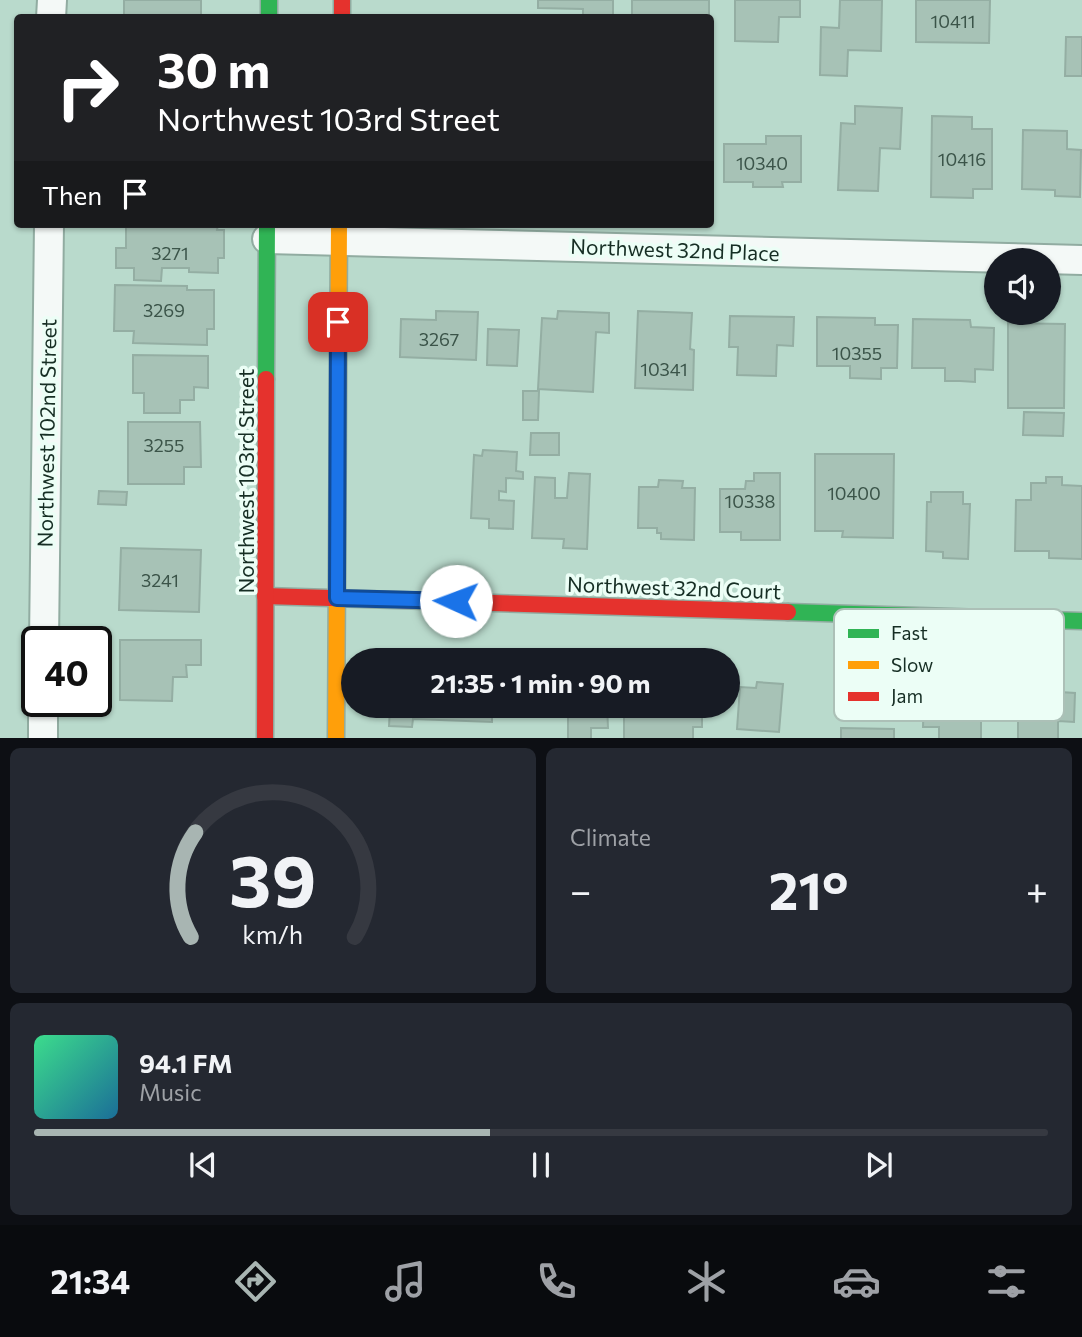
<!DOCTYPE html>
<html lang="en">
<head>
<meta charset="utf-8">
<style>
	:root { --surface:#171b24; --page:#242831; --text:#f1f3f6; --muted:#9ea1a6; --line:#363941; --accent:#a8b5b2 }
	body { margin:0; font-family:Commissioner,sans-serif; background:var(--page); color:var(--text); height:100vh; display:flex; flex-direction:column; font-size:26px; white-space:nowrap }
	* { box-sizing:border-box; margin:0 }
	p { font-size:23px; color:var(--muted) }
	.icon { flex:none; width:38px; height:38px; fill:none; stroke:currentColor; stroke-width:2; stroke-linecap:round; stroke-linejoin:round }
	.map { position:relative; height:738px; overflow:hidden }
	.side { display:flex; flex-direction:column; gap:10px; padding:10px; background:#0d0f14; flex:1 }
	.side>* { flex:none }
	.top-card { position:absolute; left:14px; top:14px; width:700px; height:214px; border-radius:7px; box-shadow:0 2px 5px #0004; background:#202124; color:#fff; overflow:hidden }
	.controls { position:absolute; left:984px; top:248px; display:grid; gap:14px }
	.controls a { display:grid; place-items:center; width:77px; height:77px; border-radius:50%; background:var(--surface); box-shadow:0 2px 5px #0004; font-size:35px }
	.speed { position:absolute; left:21px; top:626px; display:flex; gap:14px; font-size:35px; font-weight:700; text-align:center }
	.speed>* { display:grid; place-content:center; width:91px; height:91px; border-radius:50%; background:var(--surface); box-shadow:0 2px 5px #0004; line-height:1 }
	.speed .limit { border:4px solid #111; border-radius:10px; background:#fff; color:#111 }
	.pin { position:absolute; display:grid; place-items:center; width:60px; height:60px; color:#fff; margin:-30px; border-radius:14px; box-shadow:0 4px 10px #0006 }
	.me { position:absolute; width:77px; margin:-38px; rotate:272deg; stroke-linejoin:round; filter:drop-shadow(0 0 5px #0008) }
	.turn { display:flex; align-items:center; gap:24px; height:147px; padding:0 28px; font-size:32px }
	.turn .icon { width:91px; height:91px; stroke-width:2.5 }
	.turn b { display:block; font-size:49px; line-height:60px }
	.then { display:flex; align-items:center; height:66px; padding:0 28px; background:#0003; gap:14px; font-size:26px }
	.big { font-size:52px; font-weight:700; line-height:1.1 }
	.side .tile { flex:1; display:flex; flex-direction:column; justify-content:center; gap:10px; min-width:0; padding:0 24px; border-radius:10px; background:var(--page) }
	.side .dial { align-items:center; gap:0 }
	.dial svg { height:182px; overflow:visible; fill:none; stroke:var(--line); stroke-width:7; stroke-linecap:round; text-anchor:middle }
	.dial text { fill:var(--text); stroke:none }
	.song { display:flex; align-items:center; gap:21px }
	.cover { width:84px; height:84px; border-radius:10px; background:linear-gradient(135deg,hsl(150 70% 55%),hsl(200 70% 35%)) }
	.played { height:7px; border-radius:4px; background:linear-gradient(90deg,var(--accent) 45%,var(--line) 45%) }
	.keys { display:flex; justify-content:space-around; direction:ltr }
	.heat { display:flex; justify-content:space-between; align-items:center; font-size:38px; direction:ltr }
	.side .tiles { flex:1; display:grid; gap:10px; grid-template-columns:1fr 1fr }
	.tile:last-child { grid-column:span 2 }
	.trip { position:absolute; left:341px; top:648px; width:399px; height:70px; border-radius:35px; background:var(--surface); box-shadow:0 2px 5px #0004; font-weight:700; line-height:70px; text-align:center }
	.menu { display:flex; height:112px; justify-content:space-around; align-items:center; background:#090b0e; color:var(--muted) }
	.menu .icon { width:49px; height:49px }
	.menu .active { color:var(--accent) }
	.menu b { font-size:32px; color:var(--text) }
	.map>svg:first-child { display:block }
	.building { fill:#a7c2b6; stroke:#94aea3; stroke-width:2 }
	.lines { fill:none; stroke-linecap:round; stroke-linejoin:round }
	.street-casing { stroke:#91aca1; stroke-width:32 }
	.fast-casing { stroke:#91aca1; stroke-width:19 }
	.slow-casing { stroke:#91aca1; stroke-width:19 }
	.jam-casing { stroke:#91aca1; stroke-width:19 }
	.street { stroke:#f4f9f7; stroke-width:28 }
	.fast { stroke:#30b455; stroke-width:16 }
	.slow { stroke:#ff9f0a; stroke-width:16 }
	.jam { stroke:#e5322d; stroke-width:16 }
	.route-casing { stroke:#114b97; stroke-width:18 }
	.route { stroke:#1a73e8; stroke-width:12 }
	.labels { text-anchor:middle; dominant-baseline:central; stroke-width:7; stroke-linejoin:round; paint-order:stroke }
	.number-label { font-size:18px; fill:#3b5449 }
	.street-label { font-size:21px; fill:#162e24; stroke:#ecfef6 }
	.key { fill:#ecfef6; stroke:#acc0b7; stroke-width:2 }
	.key-label { font-size:19px; fill:#162e24 }
</style>
</head>
<body>
<div class="map">
<svg width="1082" height="739" viewBox="0 0 1082 739">
	<rect width="100%" height="100%" fill="#b9dacc"/>
	<g class="building">
		<rect x="124" y="0" width="77" height="18"/>
		<path d="M538,0H613V18H583V9L538,8Z"/>
		<rect x="632" y="0" width="77" height="18"/>
		<path d="M735,0H800V17H779L778,42L735,41Z"/>
		<path d="M840,0H882L881,51L848,50L847,76L820,75L821,27L839,28Z"/>
		<path d="M916,0H990L989,43L916,42Z"/>
		<path d="M1066,37H1082V76H1065Z"/>
		<path d="M855,106L902,108L900,149L880,148L878,191L838,190L841,123L855,124Z"/>
		<path d="M932,116L972,117V129H992V189H973V198L931,197Z"/>
		<path d="M1023,130L1067,131V149L1081,150L1080,197L1055,196V190L1022,189Z"/>
		<path d="M766,136H801V182H782L783,187H753V182H724V144H766Z"/>
		<path d="M126,224H218L217,230H224V258H218V273L189,272V268H162L161,281L134,280V268H116V248H126Z"/>
		<path d="M115,285L187,286V290H214V329H207V345L133,343L134,331H114Z"/>
		<path d="M436,311L478,312L476,360L400,357L401,319L436,320Z"/>
		<path d="M558,311L609,313V333L596,332L593,392L538,389L542,318L557,319Z"/>
		<path d="M638,311L692,313L690,349L694,350L693,390L635,388Z"/>
		<path d="M730,316L794,317L793,346L777,345L776,376L737,375L738,347H729Z"/>
		<path d="M817,317L875,318V325H898L897,368H881V379L850,378V366H817Z"/>
		<path d="M913,319L970,320L971,327L994,328L993,370L975,369V382L960,381H945V368H912Z"/>
		<path d="M1008,323L1065,324L1064,408H1008Z"/>
		<path d="M488,329L519,330L517,366L487,365Z"/>
		<path d="M133,355L208,356V388L194,387V400H180V413H144V393H133Z"/>
		<path d="M523,391H539L538,420H523Z"/>
		<path d="M1024,412L1064,413L1063,436L1023,435Z"/>
		<path d="M128,422H200L201,467H184V484H128Z"/>
		<path d="M531,433H559V455H530Z"/>
		<path d="M483,450L517,452L516,471L523,472V479L506,478V492L499,491V500L514,501L513,529L489,528V519L471,518L474,455L482,456Z"/>
		<path d="M815,454H894L893,538L842,537L843,531H815Z"/>
		<path d="M569,473L590,474L587,549L563,548L564,539L532,538L535,477L555,478V498H567Z"/>
		<path d="M754,473H780V540H741V532H720V489H745L746,481H754Z"/>
		<path d="M1046,477H1062V485L1082,486V559L1049,558V551H1015L1016,500H1031V483H1046Z"/>
		<path d="M659,480L683,481L682,488H695L694,540L661,539V533H657V528H638L639,487H658Z"/>
		<path d="M99,491L127,492L126,505L98,504Z"/>
		<path d="M931,492H963V504H970L968,559L943,558V552L926,551L927,502H931Z"/>
		<path d="M121,548L201,550L199,612L119,610Z"/>
		<path d="M120,640H201V665H186L187,677H173L172,701L120,700Z"/>
		<path d="M757,682L783,684L779,732L737,729L740,687L756,688Z"/>
		<path d="M937,682H981V739H939V727H923L924,688L936,689Z"/>
		<path d="M1036,685H1061L1060,692L1075,693L1074,722L1058,721V739H1018V691H1036Z"/>
		<path d="M392,705H492V722L413,719L412,727L389,726L390,708Z"/>
		<path d="M551,705H607L608,728H591V739H568V711L551,712Z"/>
		<path d="M624,705H702V727H693V739H624Z"/>
		<path d="M841,728L894,729V739H841Z"/>
	</g>
	<g class="lines">
		<g class="street-casing">
			<g id="street">
				<path d="M51,18L52,0"/>
				<path d="M267,239L1082,260"/>
				<path d="M44,642L49,224"/>
				<path d="M43,739V702"/>
			</g>
		</g>
		<g class="fast-casing">
			<g id="fast">
				<path d="M269,0V18"/>
				<path d="M266,379L267,224"/>
				<path d="M788,612L1082,621"/>
			</g>
		</g>
		<g class="slow-casing">
			<path id="slow" d="M336,739L339,224"/>
		</g>
		<g class="jam-casing">
			<g id="jam">
				<path d="M342,0V18"/>
				<path d="M265,596L788,612"/>
				<path d="M265,739L266,379"/>
			</g>
		</g>
		<use href="#street" class="street"/>
		<use href="#fast" class="fast"/>
		<use href="#slow" class="slow"/>
		<use href="#jam" class="jam"/>
	</g>
	<g class="lines">
		<g class="route-casing">
			<path id="route" d="M338,322L337,598L456,601"/>
		</g>
		<use href="#route" class="route"/>
	</g>
	<g class="labels">
		<g class="number-label">
			<text x="953" y="21">10411</text>
			<text x="962" y="159">10416</text>
			<text x="762" y="163">10340</text>
			<text x="170" y="253">3271</text>
			<text x="164" y="310">3269</text>
			<text x="439" y="339">3267</text>
			<text x="857" y="353">10355</text>
			<text x="664" y="369">10341</text>
			<text x="164" y="445">3255</text>
			<text x="854" y="493">10400</text>
			<text x="750" y="501">10338</text>
			<text x="160" y="580">3241</text>
		</g>
		<g class="street-label">
			<text transform="translate(675 249) rotate(2)">Northwest 32nd Place</text>
			<text transform="translate(46 433) rotate(-89)">Northwest 102nd Street</text>
			<text transform="translate(245 481) rotate(-90)">Northwest 103rd Street</text>
			<text transform="translate(674 587) rotate(2)">Northwest 32nd Court</text>
		</g>
	</g>
	<rect x="834" y="609" width="230" height="112" rx="10" class="key"/>
	<rect x="848" y="629" width="31" height="9" fill="#30b455"/>
	<rect x="848" y="661" width="31" height="8" fill="#ff9f0a"/>
	<rect x="848" y="692" width="31" height="9" fill="#e5322d"/>
	<g class="key-label">
		<text x="891" y="640">Fast</text>
		<text x="891" y="672">Slow</text>
		<text x="891" y="703">Jam</text>
	</g>
</svg>
<div class="controls">
<a><svg class="icon" aria-label="sound" viewBox="0 0 24 24"><path d="M4 9h4l5-4v14l-5-4H4zM17 9q2 3 0 6"/></svg></a>
</div>
<div class="speed"><div class="limit">40</div></div>
<div class="pin" style="left:338px;top:322px;background:#d93025"><svg class="icon" aria-label="arrive" viewBox="0 0 24 24"><path d="M6 21V4h12l-3 4 3 4H6"/></svg></div>
<svg class="me" style="left:456px;top:601px" viewBox="-20 -20 40 40"><circle r="19" fill="#fff"/><path d="M0-13L10 11 0 6-10 11z" fill="#1a73e8"/></svg>
<div class="trip">21:35 · 1 min · 90 m</div>
<div class="top-card">
<div class="turn"><svg class="icon" aria-label="right" viewBox="0 0 24 24"><path d="M7 20v-9h11M14 6l5 5-5 5"/></svg><div><b>30 m</b>Northwest 103rd Street</div></div>
<div class="then">Then<svg class="icon" aria-label="arrive" viewBox="0 0 24 24"><path d="M6 21V4h12l-3 4 3 4H6"/></svg></div>
</div>
</div>
<section class="side">
<div class="tiles">
<div class="tile dial"><svg viewBox="0 0 100 80">
<path d="M14 69A42 42 0 1 1 86 69"/>
<path d="M14 69A42 42 0 0 1 16 23" stroke="#a8b5b2"/>
<text x="50" y="56" font-size="32" font-weight="700">39</text>
<text x="50" y="72" font-size="11">km/h</text>
</svg></div>
<div class="tile"><p>Climate</p>
<div class="heat"><a>−</a><b class="big">21°</b><a>+</a></div>
</div>
<div class="tile">
<div class="song"><i class="cover"></i><div><b>94.1 FM</b><p>Music</p></div></div>
<div class="played"></div>
<div class="keys"><svg class="icon" aria-label="previous" viewBox="0 0 24 24"><path d="M18 5L8 12l10 7zM5 5v14"/></svg><svg class="icon" aria-label="pause" viewBox="0 0 24 24"><path d="M8 5v14M16 5v14"/></svg><svg class="icon" aria-label="next" viewBox="0 0 24 24"><path d="M6 5l10 7-10 7zM19 5v14"/></svg></div>
</div>
</div>
</section>
<nav class="menu">
<b>21:34</b>
<svg class="icon active" aria-label="directions" viewBox="0 0 24 24"><path d="M12 3l9 9-9 9-9-9zM9 14v-3h6M13 9l2 2-2 2"/></svg>
<svg class="icon" aria-label="music" viewBox="0 0 24 24"><path d="M9 18V5l10-2v13"/><circle cx="6" cy="18" r="3"/><circle cx="16" cy="16" r="3"/></svg>
<svg class="icon" aria-label="phone" viewBox="0 0 24 24"><path d="M5 4h4l2 5-3 2q2 4 5 5l2-3 5 2v4C11 20 4 13 5 4z"/></svg>
<svg class="icon" aria-label="climate" viewBox="0 0 24 24"><path d="M12 3v18M4 7l16 10M4 17L20 7"/></svg>
<svg class="icon" aria-label="car" viewBox="0 0 24 24"><path d="M5 17H2v-5l4-1 3-4h7l3 4 3 1v5h-3M9 17h6M6 11h13"/><circle cx="7" cy="17" r="2"/><circle cx="17" cy="17" r="2"/></svg>
<svg class="icon" aria-label="filters" viewBox="0 0 24 24"><path d="M4 7h16M4 17h16"/><circle cx="9" cy="7" r="2"/><circle cx="15" cy="17" r="2"/></svg>
</nav>
</body>
</html>
